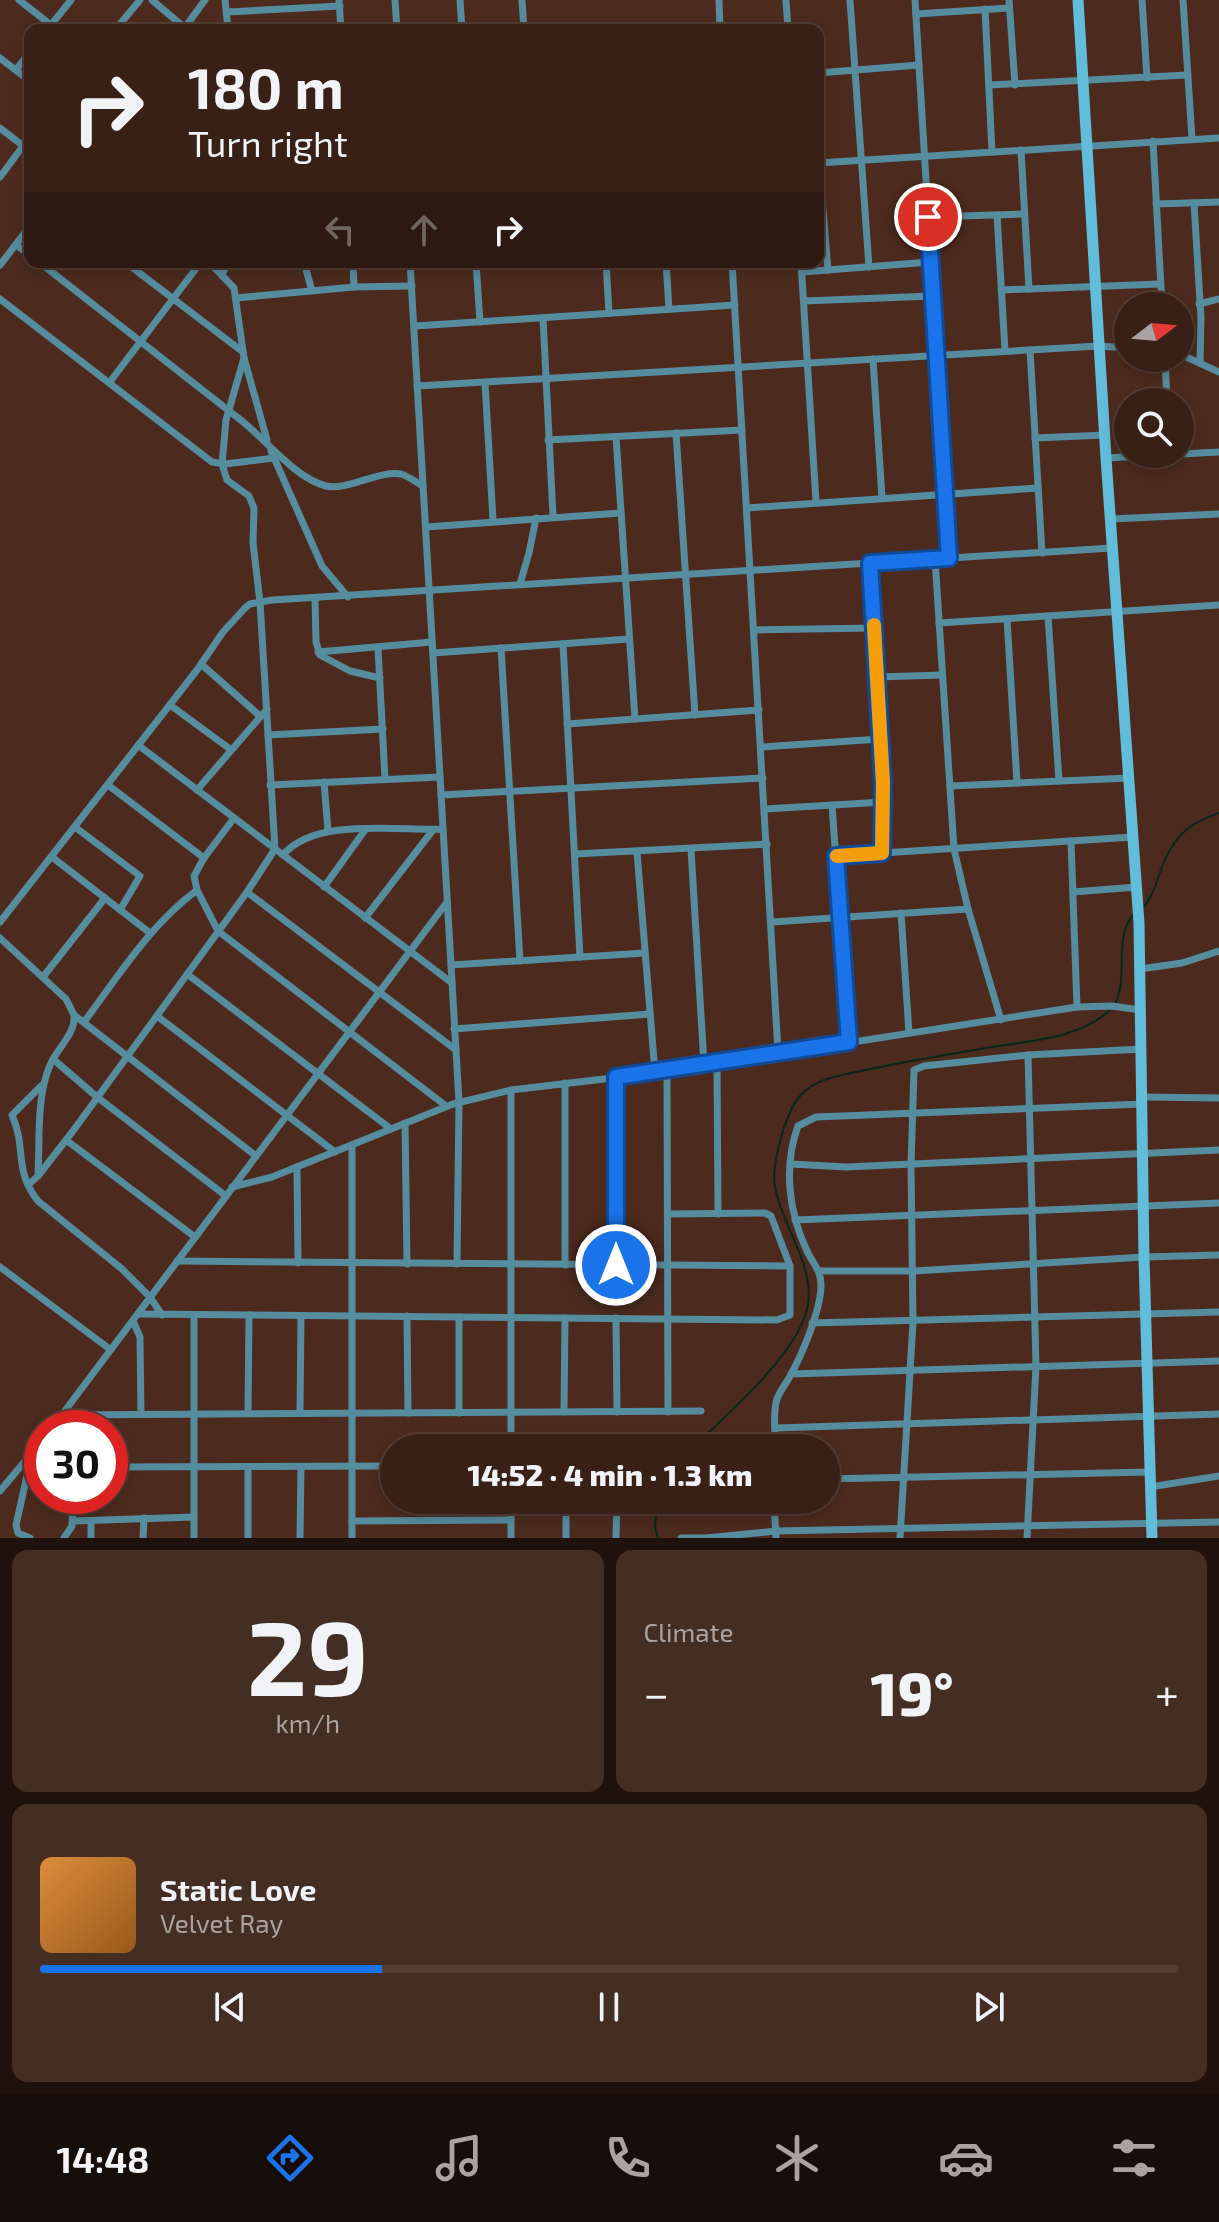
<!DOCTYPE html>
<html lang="en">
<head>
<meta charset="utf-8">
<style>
	:root { --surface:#392016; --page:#442d23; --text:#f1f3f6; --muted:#aba3a1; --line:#533e35; --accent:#1a73e8 }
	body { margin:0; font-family:"Exo 2",sans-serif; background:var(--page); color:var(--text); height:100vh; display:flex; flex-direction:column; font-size:30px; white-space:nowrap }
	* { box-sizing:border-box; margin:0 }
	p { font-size:26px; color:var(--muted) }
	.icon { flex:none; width:44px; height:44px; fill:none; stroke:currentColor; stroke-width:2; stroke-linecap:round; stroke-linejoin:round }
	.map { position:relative; height:1538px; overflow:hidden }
	.side { display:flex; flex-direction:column; gap:12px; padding:12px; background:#1f120c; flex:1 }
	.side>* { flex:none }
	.hud { position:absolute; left:24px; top:24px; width:800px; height:244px; border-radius:16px; box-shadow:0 4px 12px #0003,0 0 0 2px var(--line); background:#392016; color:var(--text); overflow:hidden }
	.needle { width:52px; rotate:74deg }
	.controls { position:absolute; left:1114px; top:292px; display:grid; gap:16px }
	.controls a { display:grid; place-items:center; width:80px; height:80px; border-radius:50%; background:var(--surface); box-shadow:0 4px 12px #0003,0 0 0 2px var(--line); font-size:40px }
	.speed { position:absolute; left:24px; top:1410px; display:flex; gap:16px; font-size:40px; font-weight:700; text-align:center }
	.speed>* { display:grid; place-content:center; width:104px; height:104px; border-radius:50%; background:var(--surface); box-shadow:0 4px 12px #0003,0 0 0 2px var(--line); line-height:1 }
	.speed .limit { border:12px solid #d22; background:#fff; color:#111 }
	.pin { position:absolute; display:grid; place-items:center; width:68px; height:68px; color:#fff; margin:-34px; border:4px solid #fff; border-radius:50%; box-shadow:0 2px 8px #0007 }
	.me { position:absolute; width:88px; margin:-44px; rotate:0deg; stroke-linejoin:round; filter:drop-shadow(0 0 6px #0008) }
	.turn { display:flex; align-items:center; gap:28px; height:168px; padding:0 32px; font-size:36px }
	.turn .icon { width:104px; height:104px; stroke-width:2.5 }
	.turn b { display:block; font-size:56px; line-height:68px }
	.lanes { display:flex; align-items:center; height:76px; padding:0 32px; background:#0003; justify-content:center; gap:40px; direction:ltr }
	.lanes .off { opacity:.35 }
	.big { font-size:60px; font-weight:800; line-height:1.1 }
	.side .card { flex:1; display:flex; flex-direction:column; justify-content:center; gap:12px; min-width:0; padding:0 28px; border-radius:16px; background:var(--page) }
	.side .dial { align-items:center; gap:0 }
	.dial b { font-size:104px; line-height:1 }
	.song { display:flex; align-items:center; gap:24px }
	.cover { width:96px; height:96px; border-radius:12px; background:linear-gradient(135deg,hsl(30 70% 55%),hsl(30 70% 35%)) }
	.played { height:8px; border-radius:4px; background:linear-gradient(90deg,var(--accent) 30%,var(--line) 30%) }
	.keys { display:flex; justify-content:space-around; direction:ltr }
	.heat { display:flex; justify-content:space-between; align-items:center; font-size:44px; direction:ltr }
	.side .tiles { flex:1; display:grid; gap:12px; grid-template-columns:1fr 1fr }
	.card:last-child { grid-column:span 2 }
	.trip { position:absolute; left:380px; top:1434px; width:460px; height:80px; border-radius:40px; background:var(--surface); box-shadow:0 4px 12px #0003,0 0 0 2px var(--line); font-weight:800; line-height:80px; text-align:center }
	.tabs { display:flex; height:128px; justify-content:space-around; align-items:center; background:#170d09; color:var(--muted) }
	.tabs .icon { width:56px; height:56px }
	.tabs .current { color:var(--accent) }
	.tabs b { font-size:36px; color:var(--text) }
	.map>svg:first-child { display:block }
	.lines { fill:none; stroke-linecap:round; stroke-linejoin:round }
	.stream { stroke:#052819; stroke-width:2 }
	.street { stroke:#558c9e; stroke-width:7 }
	.secondary { stroke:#61bdda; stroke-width:11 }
	.route-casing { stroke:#114b97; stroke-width:20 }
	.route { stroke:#1a73e8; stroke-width:14 }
	.slow { stroke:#f59e0b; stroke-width:14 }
</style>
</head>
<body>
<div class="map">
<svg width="1219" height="1538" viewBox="0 0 1219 1538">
	<rect width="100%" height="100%" fill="#4c2b1e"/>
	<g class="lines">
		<g class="stream">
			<path d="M1142,909C1151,899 1155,887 1159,875C1171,840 1184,825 1219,813"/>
			<path d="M1115,1004C1129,976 1113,939 1133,915"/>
			<path d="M692,1448C726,1416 797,1354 807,1309C817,1268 782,1227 775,1187C772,1171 778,1149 782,1134C786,1121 792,1105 800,1096C816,1078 838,1076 861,1071C900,1062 940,1056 980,1049C1023,1041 1078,1041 1111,1009"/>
			<path d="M657,1500L655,1527L658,1538"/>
		</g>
		<g class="street">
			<path d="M19,0L51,25"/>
			<path d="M152,0L185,28"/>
			<path d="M225,0L228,30"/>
			<path d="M339,0L341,30"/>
			<path d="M395,0L397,30"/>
			<path d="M460,0L462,30"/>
			<path d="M522,0L524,30"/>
			<path d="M719,0L720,30"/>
			<path d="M786,0L788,30"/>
			<path d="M850,0L869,267"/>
			<path d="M915,0L949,558"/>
			<path d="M1009,0L1015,85"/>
			<path d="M1142,0L1147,78"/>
			<path d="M1183,0L1192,139"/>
			<path d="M985,9L992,152"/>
			<path d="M227,12L340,6"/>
			<path d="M916,14L1009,8"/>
			<path d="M47,30L71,0"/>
			<path d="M115,30L140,0"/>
			<path d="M183,30L205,0"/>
			<path d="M663,30L720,28"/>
			<path d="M0,58L30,81"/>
			<path d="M16,70L30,52"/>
			<path d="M818,73L919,65"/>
			<path d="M989,85L1187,75"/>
			<path d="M0,128L30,151"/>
			<path d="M1153,141L1162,306"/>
			<path d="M1021,150L1029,289"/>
			<path d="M818,163L1219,138"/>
			<path d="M819,163L828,270"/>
			<path d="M0,177L23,146"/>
			<path d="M1194,203L1201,318L1200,363"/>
			<path d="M1156,204L1219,202"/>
			<path d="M997,215L1005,351"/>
			<path d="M928,217L1024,214"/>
			<path d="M16,245L30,255"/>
			<path d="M39,262L242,421C267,441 295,478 326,486C347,491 379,470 401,474C408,476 416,482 423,486"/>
			<path d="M125,262L243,352"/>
			<path d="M209,262L234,288L244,358L267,440"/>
			<path d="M304,262L312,291"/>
			<path d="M353,262L354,287L412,286"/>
			<path d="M410,262L459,1102L457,1264"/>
			<path d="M476,262L480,322"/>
			<path d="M606,262L609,313"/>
			<path d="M666,262L669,309"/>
			<path d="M732,262L778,1052"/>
			<path d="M801,262L816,502"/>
			<path d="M0,265L30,226"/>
			<path d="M802,272L930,262"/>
			<path d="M222,274L229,262"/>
			<path d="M1001,290L1160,284"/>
			<path d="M236,298L354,287"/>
			<path d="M0,299L212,462L225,464L274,458"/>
			<path d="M804,301L932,296"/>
			<path d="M1199,304L1219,299"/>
			<path d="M543,318L553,516"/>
			<path d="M415,326L735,305"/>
			<path d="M1030,350L1042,553"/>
			<path d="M1180,354L1219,372"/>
			<path d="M1165,358L1167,402"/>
			<path d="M873,359L882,498"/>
			<path d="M109,383L201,262"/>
			<path d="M485,383L493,520"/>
			<path d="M417,386L1099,346L1128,348"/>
			<path d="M676,433L695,715"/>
			<path d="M616,437L635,719"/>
			<path d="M1035,438L1105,435"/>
			<path d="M548,440L742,430"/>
			<path d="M271,451L322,566L348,597"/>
			<path d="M1106,458L1219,452"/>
			<path d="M747,508L1038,488"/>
			<path d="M1111,519L1219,514"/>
			<path d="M426,527L621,513"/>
			<path d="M935,559L954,849L968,909L1001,1020"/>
			<path d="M870,563L883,783L882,853"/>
			<path d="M520,584L529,553L536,518"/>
			<path d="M315,599L316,642L320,655L350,671L380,678"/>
			<path d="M1048,616L1059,781"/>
			<path d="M1007,619L1017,783"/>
			<path d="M939,623L1219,605"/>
			<path d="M754,630L874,628"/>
			<path d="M563,644L580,957"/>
			<path d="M378,648L385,779"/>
			<path d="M501,648L520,961"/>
			<path d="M318,652L432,642"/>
			<path d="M433,653L629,639"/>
			<path d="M201,664L260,716"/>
			<path d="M877,677L942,675"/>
			<path d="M170,705L230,749"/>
			<path d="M567,724L759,710"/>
			<path d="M268,735L383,729"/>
			<path d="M138,745L452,983"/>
			<path d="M761,747L880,739"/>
			<path d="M324,782L328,831"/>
			<path d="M108,785L204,858"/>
			<path d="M270,785L440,777"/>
			<path d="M950,786L1129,778"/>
			<path d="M197,790L267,709"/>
			<path d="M441,795L763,778"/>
			<path d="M832,805L849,1042"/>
			<path d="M765,809L884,802"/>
			<path d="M234,818L204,858L194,876L197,890L218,931L446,1106"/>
			<path d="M75,827L140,876L120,910"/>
			<path d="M1071,841L1077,1007"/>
			<path d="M691,849L704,1065"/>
			<path d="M637,852L655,1073"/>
			<path d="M575,854L767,844"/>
			<path d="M283,855C315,817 397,831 443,829"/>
			<path d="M836,856L1133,837"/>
			<path d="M52,857L150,933"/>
			<path d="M324,887L365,830"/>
			<path d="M247,892L456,1050"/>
			<path d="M1073,892L1137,887"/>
			<path d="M901,913L909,1033"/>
			<path d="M365,918L433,830"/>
			<path d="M0,922L197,670L223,632L245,608L250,604L272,600L1112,548"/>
			<path d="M772,922L968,909"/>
			<path d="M0,938L66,999L74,1015L256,1156"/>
			<path d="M451,965L645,953"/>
			<path d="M1140,969L1182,963L1219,951"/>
			<path d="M187,974L391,1129"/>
			<path d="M43,977L105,898"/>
			<path d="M157,1016L335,1152"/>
			<path d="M84,1022C119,975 150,925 197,890"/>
			<path d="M454,1029L650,1014"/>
			<path d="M53,1059L97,1097L226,1196"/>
			<path d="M717,1062L718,1214"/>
			<path d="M667,1071L668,1412"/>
			<path d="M41,1086L12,1115C27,1149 13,1169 38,1201L122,1269L150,1297L162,1315"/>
			<path d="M1143,1097L1219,1098"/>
			<path d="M405,1123L407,1264"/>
			<path d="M66,1140L195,1237"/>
			<path d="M352,1145V1538"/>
			<path d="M791,1164L846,1167L1219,1150"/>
			<path d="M297,1167L298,1263"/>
			<path d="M38,1176C40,1139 36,1099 50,1065C57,1048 76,1034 74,1015"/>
			<path d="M28,1185L38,1176L73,1131L247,892L275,849L260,602L253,543L254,508L249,496L227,480L222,464L226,420L244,358"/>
			<path d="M232,1187L272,1177L453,1104L511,1090L655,1073L1077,1007L1112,1006L1140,1010"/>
			<path d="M795,1220L1219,1203"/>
			<path d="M177,1261L790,1266"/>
			<path d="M565,1265V1083"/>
			<path d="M616,1265V1077"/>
			<path d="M0,1267L111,1350"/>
			<path d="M821,1271H914L1144,1257L1219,1255"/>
			<path d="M138,1314L777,1320L790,1315V1266L771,1216L765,1213L668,1214"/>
			<path d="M194,1315V1538"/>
			<path d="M407,1316L408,1413"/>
			<path d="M616,1318L617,1412"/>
			<path d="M133,1321L140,1337L141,1414"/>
			<path d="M812,1323L1219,1312"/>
			<path d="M791,1374L1219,1361"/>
			<path d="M564,1412L565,1318"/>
			<path d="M248,1413L249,1315"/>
			<path d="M300,1413L301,1316"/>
			<path d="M459,1413V1317"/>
			<path d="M63,1415L701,1411"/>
			<path d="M52,1428L447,902"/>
			<path d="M74,1428V1415"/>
			<path d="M776,1428L1219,1414"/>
			<path d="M511,1448V1090"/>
			<path d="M775,1448C776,1433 772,1413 777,1399C780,1391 785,1385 789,1378C802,1355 821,1310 821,1285C821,1270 813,1264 807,1251C789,1213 783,1167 798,1126L816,1117L1143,1104"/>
			<path d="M27,1467H42"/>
			<path d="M29,1467L16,1525L18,1533L30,1538"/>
			<path d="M110,1467L394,1466"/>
			<path d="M248,1467V1538"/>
			<path d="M826,1479L1149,1472"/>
			<path d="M1150,1487L1219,1476"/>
			<path d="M0,1491L42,1441"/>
			<path d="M774,1500L776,1538"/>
			<path d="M73,1521L194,1517"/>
			<path d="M352,1521L511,1520"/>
			<path d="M64,1538L72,1526L73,1496"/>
			<path d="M91,1538V1521"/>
			<path d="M143,1538L144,1518"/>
			<path d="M300,1538L301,1467"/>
			<path d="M511,1538V1500"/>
			<path d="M566,1538V1500"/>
			<path d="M616,1538L617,1500"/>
			<path d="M681,1538H704"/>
			<path d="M706,1538L776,1531L1219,1522"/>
			<path d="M900,1538L913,1322L911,1165L914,1070L924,1066L1028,1055L1142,1049"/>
			<path d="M1027,1538L1036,1366L1028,1055"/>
		</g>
		<path class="secondary" d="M1078,0L1106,458L1139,923L1144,1257L1152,1538"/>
	</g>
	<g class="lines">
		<g class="route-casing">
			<path id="route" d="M616,1265V1077L849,1042L836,856L882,853L883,783L870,563L949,558L928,217"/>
		</g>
		<use href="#route" class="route"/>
		<path class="slow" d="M837,856L882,853L883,783L874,625"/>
	</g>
</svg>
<div class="controls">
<a><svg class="needle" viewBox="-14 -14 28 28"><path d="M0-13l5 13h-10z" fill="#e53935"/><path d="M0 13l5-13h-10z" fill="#aba3a1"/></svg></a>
<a><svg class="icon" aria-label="search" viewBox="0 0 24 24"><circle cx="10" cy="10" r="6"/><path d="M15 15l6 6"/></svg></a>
</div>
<div class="speed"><div class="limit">30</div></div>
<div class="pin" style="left:928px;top:217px;background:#d93025"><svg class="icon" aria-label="arrive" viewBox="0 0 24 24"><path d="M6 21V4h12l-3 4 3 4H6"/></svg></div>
<svg class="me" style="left:616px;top:1265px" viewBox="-20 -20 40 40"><circle r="17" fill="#1a73e8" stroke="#fff" stroke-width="3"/><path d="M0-11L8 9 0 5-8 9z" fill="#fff"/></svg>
<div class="trip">14:52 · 4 min · 1.3 km</div>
<div class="hud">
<div class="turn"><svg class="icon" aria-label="right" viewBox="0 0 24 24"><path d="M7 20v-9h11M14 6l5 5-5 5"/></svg><div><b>180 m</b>Turn right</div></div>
<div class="lanes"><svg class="icon off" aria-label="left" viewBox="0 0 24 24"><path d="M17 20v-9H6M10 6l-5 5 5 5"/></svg><svg class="icon off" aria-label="ahead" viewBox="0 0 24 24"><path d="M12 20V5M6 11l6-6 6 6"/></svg><svg class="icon" aria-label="right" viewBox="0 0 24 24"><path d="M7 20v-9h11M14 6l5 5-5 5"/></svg></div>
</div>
</div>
<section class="side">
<div class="tiles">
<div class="card dial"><b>29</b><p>km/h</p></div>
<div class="card"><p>Climate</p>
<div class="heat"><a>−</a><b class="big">19°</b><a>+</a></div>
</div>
<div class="card">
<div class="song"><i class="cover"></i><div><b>Static Love</b><p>Velvet Ray</p></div></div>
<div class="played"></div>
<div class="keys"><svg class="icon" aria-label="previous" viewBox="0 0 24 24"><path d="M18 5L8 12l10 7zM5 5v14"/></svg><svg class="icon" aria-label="pause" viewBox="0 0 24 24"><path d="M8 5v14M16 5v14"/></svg><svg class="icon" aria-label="next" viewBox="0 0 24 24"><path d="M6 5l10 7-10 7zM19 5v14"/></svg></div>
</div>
</div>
</section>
<nav class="tabs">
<b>14:48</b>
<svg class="icon current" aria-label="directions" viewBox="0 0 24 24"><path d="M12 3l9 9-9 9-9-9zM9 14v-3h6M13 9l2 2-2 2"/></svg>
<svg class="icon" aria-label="music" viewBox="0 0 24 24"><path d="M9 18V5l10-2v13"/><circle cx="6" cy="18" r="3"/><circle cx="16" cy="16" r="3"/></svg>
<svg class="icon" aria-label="phone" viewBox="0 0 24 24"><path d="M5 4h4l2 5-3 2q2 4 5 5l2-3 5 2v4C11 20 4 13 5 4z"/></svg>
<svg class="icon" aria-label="climate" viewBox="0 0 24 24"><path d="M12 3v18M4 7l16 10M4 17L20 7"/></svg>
<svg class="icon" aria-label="car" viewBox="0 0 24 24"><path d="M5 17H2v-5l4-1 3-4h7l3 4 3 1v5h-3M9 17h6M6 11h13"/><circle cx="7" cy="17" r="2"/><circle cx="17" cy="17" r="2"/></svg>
<svg class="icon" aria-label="filters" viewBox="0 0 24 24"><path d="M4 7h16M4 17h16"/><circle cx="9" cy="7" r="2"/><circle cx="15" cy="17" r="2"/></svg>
</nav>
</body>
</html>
